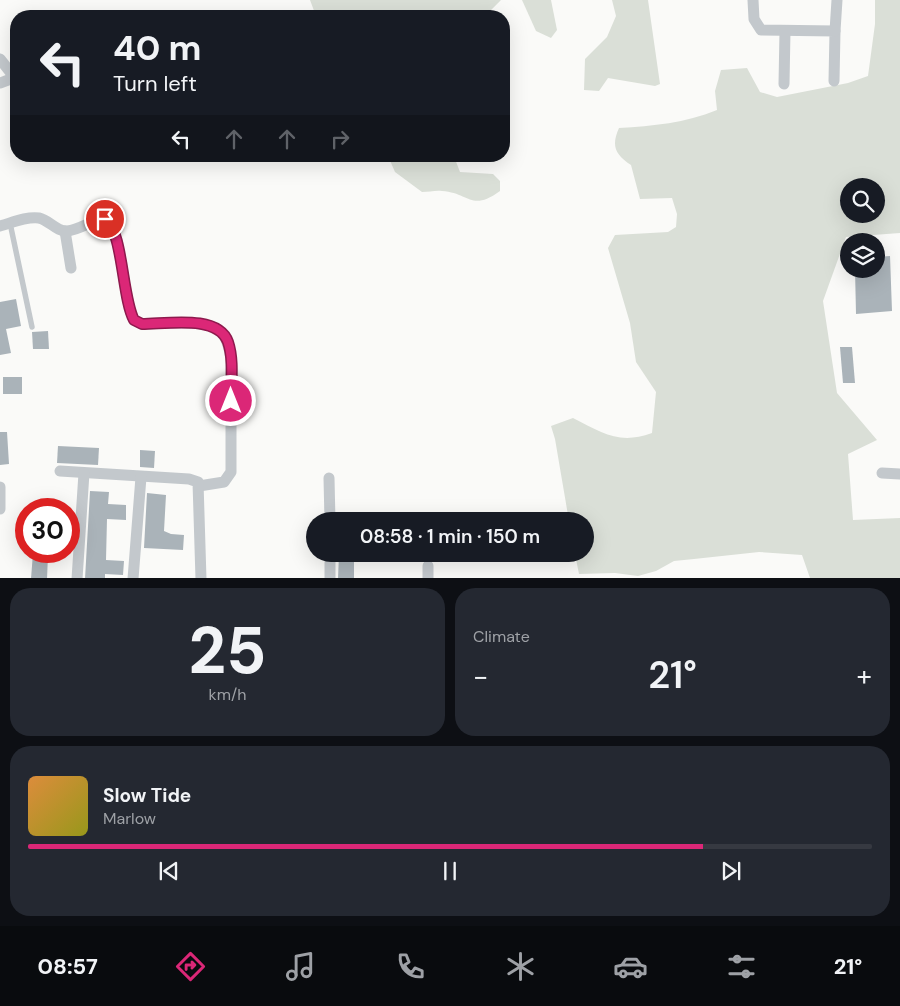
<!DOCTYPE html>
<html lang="en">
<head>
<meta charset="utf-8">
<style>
	:root { --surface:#171b24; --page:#242831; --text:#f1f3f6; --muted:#9ea1a6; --line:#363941; --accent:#db2777 }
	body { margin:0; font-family:"DM Sans",sans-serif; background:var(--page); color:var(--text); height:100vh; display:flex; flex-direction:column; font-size:19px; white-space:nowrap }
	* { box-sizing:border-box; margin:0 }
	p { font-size:16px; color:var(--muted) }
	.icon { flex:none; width:28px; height:28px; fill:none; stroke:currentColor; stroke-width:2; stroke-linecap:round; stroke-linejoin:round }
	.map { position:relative; height:578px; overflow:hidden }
	.panel { display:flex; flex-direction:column; gap:10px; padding:10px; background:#0d0f14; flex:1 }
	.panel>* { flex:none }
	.hud { position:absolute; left:10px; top:10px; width:500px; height:152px; border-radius:20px; box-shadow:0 5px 20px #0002; background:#171b24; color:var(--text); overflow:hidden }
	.controls { position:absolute; left:840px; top:178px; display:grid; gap:10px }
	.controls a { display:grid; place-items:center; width:45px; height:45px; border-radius:50%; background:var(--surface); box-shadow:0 5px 20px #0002; font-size:25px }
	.speed { position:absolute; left:15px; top:498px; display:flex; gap:10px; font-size:25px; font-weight:700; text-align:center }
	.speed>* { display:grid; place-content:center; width:65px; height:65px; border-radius:50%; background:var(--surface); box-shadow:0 5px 20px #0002; line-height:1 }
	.speed .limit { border:8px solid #d22; background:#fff; color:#111 }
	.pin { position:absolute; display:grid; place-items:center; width:42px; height:42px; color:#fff; margin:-21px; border:2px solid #fff; border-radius:50%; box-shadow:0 1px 5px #0007 }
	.me { position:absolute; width:55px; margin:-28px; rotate:0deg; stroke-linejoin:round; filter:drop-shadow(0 0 4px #0008) }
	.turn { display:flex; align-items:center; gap:18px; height:105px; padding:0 20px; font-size:22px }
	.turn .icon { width:65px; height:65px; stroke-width:2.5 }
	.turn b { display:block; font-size:35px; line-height:42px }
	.lanes { display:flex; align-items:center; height:48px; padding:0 20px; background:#0003; justify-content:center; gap:25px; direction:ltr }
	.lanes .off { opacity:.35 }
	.big { font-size:38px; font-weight:600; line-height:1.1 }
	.panel .card { flex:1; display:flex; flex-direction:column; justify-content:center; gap:8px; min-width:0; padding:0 18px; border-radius:20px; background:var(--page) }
	.panel .dial { align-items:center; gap:0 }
	.dial b { font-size:65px; line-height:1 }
	.song { display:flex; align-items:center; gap:15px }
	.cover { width:60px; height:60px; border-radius:8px; background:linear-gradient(135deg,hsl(30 70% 55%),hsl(60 70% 35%)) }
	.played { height:5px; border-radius:2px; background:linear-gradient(90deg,var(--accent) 80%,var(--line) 80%) }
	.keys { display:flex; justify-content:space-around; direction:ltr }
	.heat { display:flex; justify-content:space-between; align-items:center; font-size:28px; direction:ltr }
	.panel .tiles { flex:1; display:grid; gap:10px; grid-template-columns:1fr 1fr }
	.card:last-child { grid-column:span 2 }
	.trip { position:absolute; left:306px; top:512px; width:288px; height:50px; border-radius:25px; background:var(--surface); box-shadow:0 5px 20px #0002; font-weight:600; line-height:50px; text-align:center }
	.tabs { display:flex; height:80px; justify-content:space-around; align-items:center; background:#090b0e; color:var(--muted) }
	.tabs .icon { width:35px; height:35px }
	.tabs .current { color:var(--accent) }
	.tabs b { font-size:22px; color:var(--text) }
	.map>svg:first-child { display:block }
	.green { fill:#dadfd7; fill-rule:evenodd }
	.building { fill:#aab3b9 }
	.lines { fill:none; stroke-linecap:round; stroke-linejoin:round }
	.lane { stroke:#c3c8cc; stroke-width:5.5 }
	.street { stroke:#c3c8cc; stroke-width:11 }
	.route-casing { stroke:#8e194d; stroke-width:12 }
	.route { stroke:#db2777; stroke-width:9 }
</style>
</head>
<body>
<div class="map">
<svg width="900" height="579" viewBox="0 0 900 579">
	<rect width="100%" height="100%" fill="#fafaf8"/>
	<g class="green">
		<path d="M310,0H501L490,11L488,16H316Z"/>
		<path d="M522,0H551L557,30L551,38L536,31Z"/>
		<path d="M612,0H648L660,84L655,86L608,78L599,91L584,90L585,59L607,37L616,16Z"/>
		<path d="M875,0H900V233L846,237L823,301L837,393L877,440L848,454L853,520L900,518V578H810L802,555L759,552L694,559L674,561L656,571L638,576L615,573L579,574L575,554H585V521H569L555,439L551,426L573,418C603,433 619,445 652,433L656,392L636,362L630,323L608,248L615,235L668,232L676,227L677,214L672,198L640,199L631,165C615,154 611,146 619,128C653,126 685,123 717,110L715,91L721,70L747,68L760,92L777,97L848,83L868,76L875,24ZM849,186H876V214H849Z"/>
		<path d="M388,156H461L455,159L460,172L493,174L500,181V191C471,212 470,193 442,191C436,190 429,192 422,192L395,172Z"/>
	</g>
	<g class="building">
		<path d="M890,256L892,311L856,314L855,269H876V257Z"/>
		<path d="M16,299L21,326L6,329L11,353L0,355V302Z"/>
		<path d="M48,331L49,349H33L32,332Z"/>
		<path d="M840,347H852L855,383H843Z"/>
		<rect x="3" y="377" width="19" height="17"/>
		<path d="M0,432H7L9,464L0,465Z"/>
		<path d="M58,446L99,448L98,465L57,463Z"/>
		<path d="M140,450L155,451L154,468L140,467Z"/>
		<path d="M90,491L109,492L108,504L126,505V520L107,519L106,560L124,561L123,575L105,574V579H85Z"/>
		<path d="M147,493L166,495L164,531L171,534L184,535L183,550L144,548Z"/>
		<path d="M33,553L48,555L47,579H31Z"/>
		<path d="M339,554H354V579H338Z"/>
	</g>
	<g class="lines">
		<path class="lane" d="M10,223L32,327"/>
		<g class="street">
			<path d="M753,0L754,19L761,30L835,31L834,81"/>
			<path d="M835,31L837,0"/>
			<path d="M0,59L15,78"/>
			<path d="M0,83L16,77"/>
			<path d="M784,84L785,31"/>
			<path d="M0,226C11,223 27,216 39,218C49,220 57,232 67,231C81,230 92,219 105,219C123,230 122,298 134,320L142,324C162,324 209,318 222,333C228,340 229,349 231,358V472L224,482L199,486"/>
			<path d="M65,231L71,268"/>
			<path d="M60,471L189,479L198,482L201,579"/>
			<path d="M882,473L900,474"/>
			<path d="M329,478L330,521"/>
			<path d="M0,487V509"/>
			<path d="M330,554V579"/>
			<path d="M428,566V579"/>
			<path d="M77,579L84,473"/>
			<path d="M133,579L141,477"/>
		</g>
	</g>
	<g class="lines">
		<g class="route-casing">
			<path id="route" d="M105,219C123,230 122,298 134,320L142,324C166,324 218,314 228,342C234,360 231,382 231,401"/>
		</g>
		<use href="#route" class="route"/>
	</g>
</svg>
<div class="controls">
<a><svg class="icon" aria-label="search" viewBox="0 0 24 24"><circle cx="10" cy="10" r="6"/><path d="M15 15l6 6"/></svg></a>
<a><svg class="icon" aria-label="layers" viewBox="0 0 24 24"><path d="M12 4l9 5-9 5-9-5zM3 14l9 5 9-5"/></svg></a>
</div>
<div class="speed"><div class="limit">30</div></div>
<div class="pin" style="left:105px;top:219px;background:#d93025"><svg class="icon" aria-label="arrive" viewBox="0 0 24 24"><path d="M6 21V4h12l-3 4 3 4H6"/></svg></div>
<svg class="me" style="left:231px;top:401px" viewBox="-20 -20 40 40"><circle r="17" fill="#db2777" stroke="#fff" stroke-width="3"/><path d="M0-11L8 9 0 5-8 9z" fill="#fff"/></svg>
<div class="trip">08:58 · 1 min · 150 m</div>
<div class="hud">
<div class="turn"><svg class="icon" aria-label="left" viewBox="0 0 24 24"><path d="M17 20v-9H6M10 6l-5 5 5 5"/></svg><div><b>40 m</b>Turn left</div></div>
<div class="lanes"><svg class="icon" aria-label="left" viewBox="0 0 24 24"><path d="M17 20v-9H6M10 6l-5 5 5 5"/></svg><svg class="icon off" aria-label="ahead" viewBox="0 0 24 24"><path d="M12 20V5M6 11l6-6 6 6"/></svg><svg class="icon off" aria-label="ahead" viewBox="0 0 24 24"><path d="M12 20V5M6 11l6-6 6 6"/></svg><svg class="icon off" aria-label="right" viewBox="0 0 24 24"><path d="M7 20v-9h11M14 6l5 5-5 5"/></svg></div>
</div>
</div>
<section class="panel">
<div class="tiles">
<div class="card dial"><b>25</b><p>km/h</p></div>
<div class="card"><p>Climate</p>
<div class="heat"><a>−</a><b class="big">21°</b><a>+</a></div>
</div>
<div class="card">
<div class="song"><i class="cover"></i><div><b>Slow Tide</b><p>Marlow</p></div></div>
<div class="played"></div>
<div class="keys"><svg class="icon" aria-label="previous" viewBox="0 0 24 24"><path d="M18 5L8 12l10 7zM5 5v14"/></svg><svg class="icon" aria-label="pause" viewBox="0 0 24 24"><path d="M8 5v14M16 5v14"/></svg><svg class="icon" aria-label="next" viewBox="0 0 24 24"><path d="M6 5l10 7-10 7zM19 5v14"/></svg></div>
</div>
</div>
</section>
<nav class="tabs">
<b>08:57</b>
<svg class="icon current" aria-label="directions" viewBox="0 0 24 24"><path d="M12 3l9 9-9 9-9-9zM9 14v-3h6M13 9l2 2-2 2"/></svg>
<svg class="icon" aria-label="music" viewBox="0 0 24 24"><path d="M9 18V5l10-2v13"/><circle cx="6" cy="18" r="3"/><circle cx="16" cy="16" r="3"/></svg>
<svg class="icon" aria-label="phone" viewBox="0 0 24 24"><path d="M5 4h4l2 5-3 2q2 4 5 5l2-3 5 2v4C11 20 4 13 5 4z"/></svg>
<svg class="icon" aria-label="climate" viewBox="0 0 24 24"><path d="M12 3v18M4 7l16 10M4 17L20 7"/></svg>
<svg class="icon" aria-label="car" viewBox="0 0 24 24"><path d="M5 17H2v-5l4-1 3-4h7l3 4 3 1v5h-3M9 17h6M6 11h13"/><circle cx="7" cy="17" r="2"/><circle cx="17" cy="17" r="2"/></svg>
<svg class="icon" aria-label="filters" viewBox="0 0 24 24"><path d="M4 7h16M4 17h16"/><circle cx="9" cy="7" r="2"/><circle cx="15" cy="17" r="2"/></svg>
<b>21°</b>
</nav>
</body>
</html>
